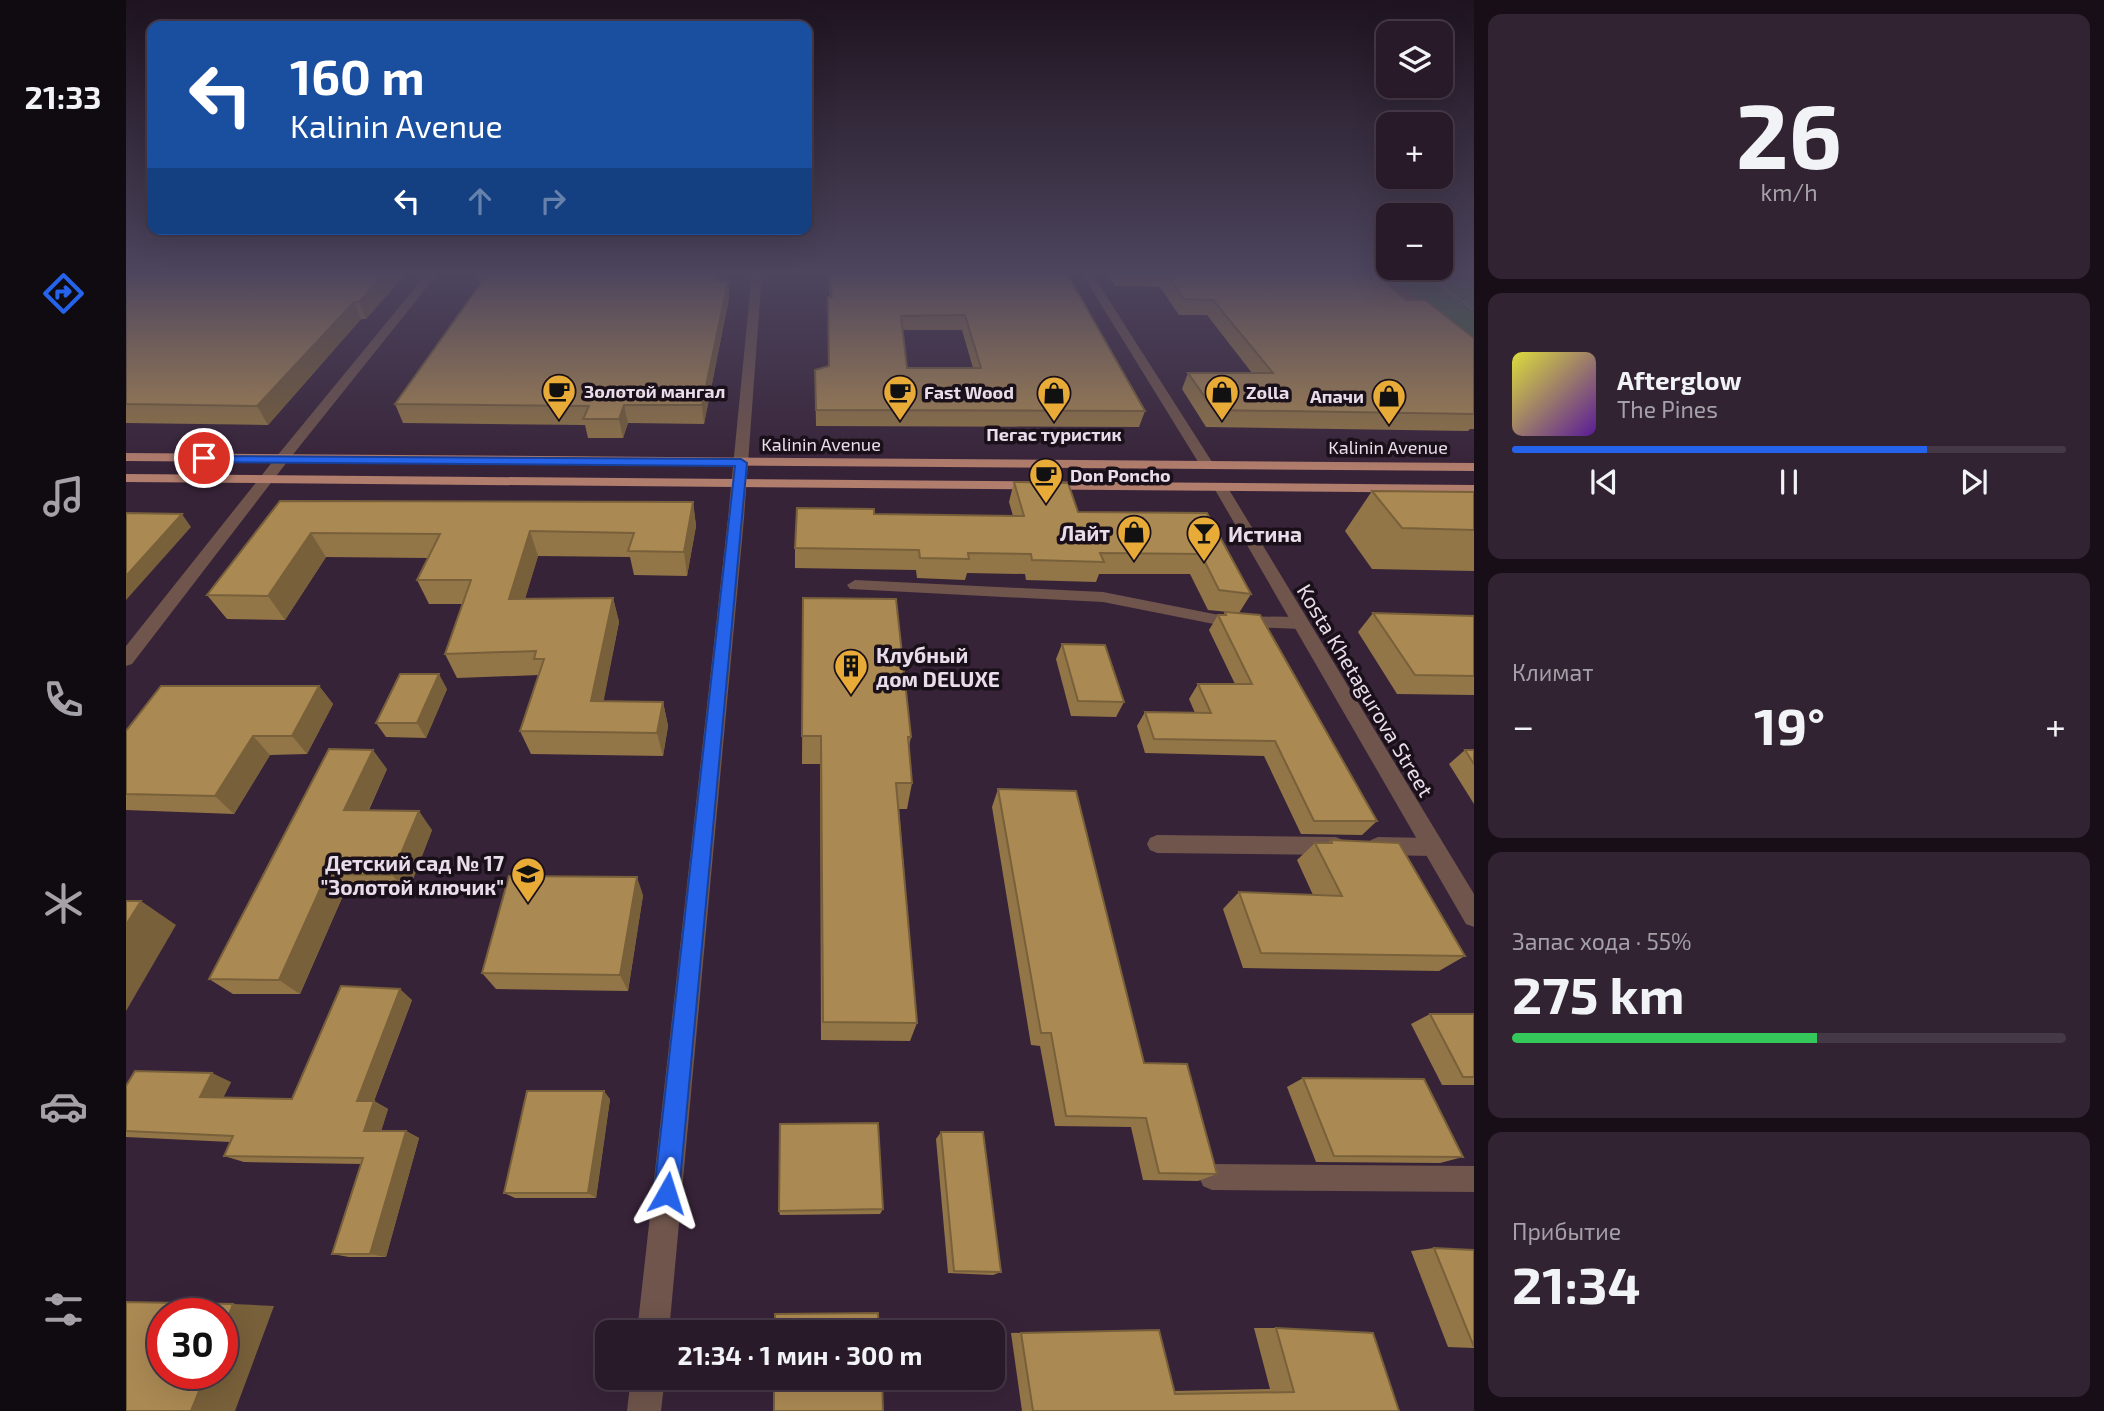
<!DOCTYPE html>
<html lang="ru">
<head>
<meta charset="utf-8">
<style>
	:root { --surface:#291a2a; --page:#312332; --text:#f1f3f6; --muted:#a5a1a8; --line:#453847; --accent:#2563eb }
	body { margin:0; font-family:"Exo 2",sans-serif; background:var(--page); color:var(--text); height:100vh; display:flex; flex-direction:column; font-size:26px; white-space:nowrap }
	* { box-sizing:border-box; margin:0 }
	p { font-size:23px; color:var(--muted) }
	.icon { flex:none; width:38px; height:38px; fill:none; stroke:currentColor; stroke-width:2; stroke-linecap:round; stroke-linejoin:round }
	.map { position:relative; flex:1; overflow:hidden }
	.details { display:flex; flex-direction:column; gap:14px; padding:14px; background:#170e17; width:630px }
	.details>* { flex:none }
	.top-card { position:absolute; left:21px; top:21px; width:665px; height:214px; border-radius:14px; box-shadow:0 7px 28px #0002,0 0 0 2px var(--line); background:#1a4fa0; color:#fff; overflow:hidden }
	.tools { position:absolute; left:1250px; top:21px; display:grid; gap:14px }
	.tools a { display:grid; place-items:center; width:77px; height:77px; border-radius:14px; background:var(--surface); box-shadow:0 7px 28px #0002,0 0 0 2px var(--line); font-size:35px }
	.speed { position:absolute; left:21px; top:1298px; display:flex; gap:14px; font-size:35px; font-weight:700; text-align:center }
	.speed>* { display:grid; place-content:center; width:91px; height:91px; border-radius:50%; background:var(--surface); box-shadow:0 7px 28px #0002,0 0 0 2px var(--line); line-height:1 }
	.speed .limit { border:10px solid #d22; background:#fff; color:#111 }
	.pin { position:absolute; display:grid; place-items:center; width:60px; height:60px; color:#fff; margin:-30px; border:4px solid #fff; border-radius:50%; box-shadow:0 2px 7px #0007 }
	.me { position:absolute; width:77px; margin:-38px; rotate:6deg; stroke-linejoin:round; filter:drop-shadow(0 0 5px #0008) }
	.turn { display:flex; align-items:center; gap:24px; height:147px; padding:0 28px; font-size:32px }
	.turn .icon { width:91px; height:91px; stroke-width:2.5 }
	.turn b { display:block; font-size:49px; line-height:60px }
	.lanes { display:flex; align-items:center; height:66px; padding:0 28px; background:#0003; justify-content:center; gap:35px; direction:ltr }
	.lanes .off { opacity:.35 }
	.big { font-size:52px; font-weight:700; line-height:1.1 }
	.details .tile { flex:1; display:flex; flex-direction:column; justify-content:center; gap:10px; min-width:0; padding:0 24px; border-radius:14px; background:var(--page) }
	.details .dial { align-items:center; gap:0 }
	.dial b { font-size:91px; line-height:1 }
	.song { display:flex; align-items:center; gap:21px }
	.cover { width:84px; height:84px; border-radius:10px; background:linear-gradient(135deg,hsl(60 70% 55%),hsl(270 70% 35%)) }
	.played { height:7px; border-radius:4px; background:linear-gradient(90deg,var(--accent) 75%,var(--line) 75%) }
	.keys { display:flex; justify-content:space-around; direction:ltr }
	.heat { display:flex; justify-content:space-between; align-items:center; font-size:38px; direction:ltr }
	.charge { height:10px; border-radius:5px; background:linear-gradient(90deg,#34c759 55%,var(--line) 0) }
	.trip { position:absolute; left:469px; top:1320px; width:410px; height:70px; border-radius:14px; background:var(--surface); box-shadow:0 7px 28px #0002,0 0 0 2px var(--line); font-weight:700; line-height:70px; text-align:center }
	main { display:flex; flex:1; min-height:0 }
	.tabs { display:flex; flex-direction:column; width:126px; justify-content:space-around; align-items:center; background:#100a11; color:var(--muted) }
	.tabs .icon { width:49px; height:49px }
	.tabs .active { color:var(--accent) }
	.tabs b { font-size:32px; color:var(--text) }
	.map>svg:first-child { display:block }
	.forest { fill:#40683b }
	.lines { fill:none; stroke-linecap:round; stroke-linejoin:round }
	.path { stroke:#837284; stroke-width:2.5; stroke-dasharray:2 2; stroke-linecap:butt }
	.service { fill:#6f554c; fill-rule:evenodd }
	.minor { fill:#6f554c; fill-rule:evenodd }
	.primary { fill:#b17d6c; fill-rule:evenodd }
	.wall { fill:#937647; fill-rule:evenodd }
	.shaded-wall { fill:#78603a }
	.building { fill:#ab8953; stroke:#78603a; stroke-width:2; fill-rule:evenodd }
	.route { fill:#2563eb; stroke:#184099; stroke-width:2 }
	.labels { text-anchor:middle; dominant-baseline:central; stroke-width:7; stroke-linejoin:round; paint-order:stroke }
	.far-poi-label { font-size:18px; font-weight:bold; fill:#eaddeb; stroke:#191019; text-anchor:start }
	.far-street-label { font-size:18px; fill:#eaddeb; stroke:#191019 }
	.poi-label { font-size:21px; font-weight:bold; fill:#eaddeb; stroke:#191019; text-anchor:end }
	.street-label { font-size:21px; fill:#eaddeb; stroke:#191019 }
</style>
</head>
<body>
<main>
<nav class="tabs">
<b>21:33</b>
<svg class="icon active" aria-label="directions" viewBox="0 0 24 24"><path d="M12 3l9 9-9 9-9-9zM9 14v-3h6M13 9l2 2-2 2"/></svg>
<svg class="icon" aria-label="music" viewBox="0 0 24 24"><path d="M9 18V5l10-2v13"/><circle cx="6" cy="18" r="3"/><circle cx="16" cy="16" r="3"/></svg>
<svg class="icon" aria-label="phone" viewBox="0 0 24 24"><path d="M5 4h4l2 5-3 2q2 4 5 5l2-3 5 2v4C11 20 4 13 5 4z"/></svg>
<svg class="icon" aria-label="climate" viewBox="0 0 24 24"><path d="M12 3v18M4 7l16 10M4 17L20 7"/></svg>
<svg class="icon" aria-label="car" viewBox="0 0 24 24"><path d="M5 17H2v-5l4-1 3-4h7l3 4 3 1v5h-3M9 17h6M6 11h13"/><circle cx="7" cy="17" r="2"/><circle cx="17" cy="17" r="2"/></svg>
<svg class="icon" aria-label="filters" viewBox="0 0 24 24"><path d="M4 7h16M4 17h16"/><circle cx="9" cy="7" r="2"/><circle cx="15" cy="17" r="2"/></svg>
</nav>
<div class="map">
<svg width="1348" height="1411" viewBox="0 0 1348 1411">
	<rect width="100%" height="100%" fill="#372338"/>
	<path class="forest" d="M1250,279L1348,280V363Z"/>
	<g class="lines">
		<path class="path" d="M1297,272L1348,310"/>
		<g class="service">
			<path d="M1248,272H1258L1309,313V317H1303Z"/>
			<path d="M729,580L977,592L1098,616L1174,617L1182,623L1174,629L1098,626L977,602L724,589L721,585Z"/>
			<path d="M1031,835L1210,837L1217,840L1220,846L1217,852L1210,855L1031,853L1024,850L1021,844L1024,838Z"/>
			<path d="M1252,837L1307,838L1314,841L1317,847L1314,853L1307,856L1252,855L1245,852L1242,846L1245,840Z"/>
			<path d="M1086,1164L1348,1166V1192L1086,1190L1077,1186L1073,1177L1077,1168Z"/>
		</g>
		<g class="minor">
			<path d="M302,272H313L161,462L6,664L0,666V646L151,456Z"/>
			<path d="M626,272H636L618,518L543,1332H511L602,518Z"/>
			<path d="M955,272H965L1088,465L1086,468L1081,469L1074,465Z"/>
			<path d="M1095,484L1102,488L1348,894V927L1340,924L1088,488Z"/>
			<path d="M505,1377H539L535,1411H501Z"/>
		</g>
		<g class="primary">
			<path d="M0,453L1348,463V471L0,461Z"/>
			<path d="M0,474L1348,485V493L0,482Z"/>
		</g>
	</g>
	<g class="wall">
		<path d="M0,272H281L240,319H235L142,425L0,423Z"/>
		<path d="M351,272H596L594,281H602L603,298L578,424L502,423L497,438H462L459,425L277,423L269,404L356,283H354Z"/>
		<path d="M701,272H940L1019,411L1013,427L690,426L689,370L703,366L702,311V297H704ZM777,330H836L847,368H781Z"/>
		<path d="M980,272H1247L1280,300L1348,338V429H1344L1342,431L1080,427L1056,389L1062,373H1126L1081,315H1053L1034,287L989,286Z"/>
		<path d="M888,482L952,512L1081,513L1125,594L1113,613L1251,821L1236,835L1175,834L1138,756L1019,753L1011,726L1019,712L1069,713L1063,699L1072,684H1109L1083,630L1092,615H1097L1099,612H1103L1082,610L1064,574H973L970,582L900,580L899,574L841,573L839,580L791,578L790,570L669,568V548L748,514L887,516L883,502Z"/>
		<path d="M1246,491L1348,492V571L1246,569L1219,531Z"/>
		<path d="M154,501L567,502L570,526L561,576L508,575L504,557L412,556L399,598H487L493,622L477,701L537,702L542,726L537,756L405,754L394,731L413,675L331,678L319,654L337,604H303L291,580L302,558L200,557L159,620L101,619L81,595Z"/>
		<path d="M677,598L785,737L783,746L786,783L781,809H773L791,1023L784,1041L695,1040L694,764H676Z"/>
		<path d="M1247,613L1348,616V695L1271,694L1232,632Z"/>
		<path d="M936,644L998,702L990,717L945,716L930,659Z"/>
		<path d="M193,686L207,704L181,754L144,755L108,814L0,810V731Z"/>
		<path d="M321,689L300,738L260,737L250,723Z"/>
		<path d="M1339,750H1348V804L1323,764Z"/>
		<path d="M261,769L243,810L306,830L282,892L219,891L174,994H107L83,979Z"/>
		<path d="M872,789L1018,1063L1091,1174L1072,1181L1017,1180L1005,1127L929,1126L914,1046L905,1045L866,807Z"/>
		<path d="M1205,840L1339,956L1313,971L1117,968L1097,909L1113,892L1187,895L1171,860L1189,843H1202Z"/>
		<path d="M517,895L502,991L370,989L356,973Z"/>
		<path d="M286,1000L248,1101L262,1109L255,1131H280L293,1138L260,1257H223L206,1254L235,1164L118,1162L98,1156L104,1142L0,1137V1086L105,1082L97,1098L166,1099Z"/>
		<path d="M1304,1014H1348V1085H1316L1285,1024Z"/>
		<path d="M1177,1078L1337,1157L1314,1163L1190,1162L1161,1087Z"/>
		<path d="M484,1099L470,1198H389L378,1193Z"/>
		<path d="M815,1132L875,1272L867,1275L822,1273L810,1139Z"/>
		<path d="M757,1209L754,1214L654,1215L653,1211Z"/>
		<path d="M1308,1248L1348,1250V1348L1322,1347L1285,1251Z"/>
		<path d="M1128,1328H1150L1273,1411H896L885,1333L1033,1330L1048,1391L1144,1389Z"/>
	</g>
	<g class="shaded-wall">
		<path d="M260,272H281L240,319L233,302Z"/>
		<path d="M591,272H596L591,298L590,281Z"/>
		<path d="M602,281L603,298L578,424L576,405Z"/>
		<path d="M228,302L235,319L142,425L131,406Z"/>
		<path d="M498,405L502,423L497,438L493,419Z"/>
		<path d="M567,502L570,526L561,576L558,552Z"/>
		<path d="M56,514L65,527L0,600V576Z"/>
		<path d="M404,531L412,556L392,623L383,599Z"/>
		<path d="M185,533L200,557L159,620L142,596Z"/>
		<path d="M487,598L493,622L473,725L465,701Z"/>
		<path d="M313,674L321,689L300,738L291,723Z"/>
		<path d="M193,686L207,704L181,754L166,736Z"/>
		<path d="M537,702L542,726L537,756L531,733Z"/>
		<path d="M127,736L144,755L108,814L89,796Z"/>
		<path d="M247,750L261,769L234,828L218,810Z"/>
		<path d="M293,811L306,830L282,892L266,875Z"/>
		<path d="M201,874L219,891L174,994L153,980Z"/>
		<path d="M511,877L517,895L502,991L494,975Z"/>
		<path d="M15,901L50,925L0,1011V925Z"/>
		<path d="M274,989L286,1000L245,1108L231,1101Z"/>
		<path d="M86,1073L105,1082L93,1105L74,1097Z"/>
		<path d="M478,1091L484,1099L470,1198L462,1193Z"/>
		<path d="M248,1101L262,1109L253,1138L238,1131Z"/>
		<path d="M280,1131L293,1138L260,1257L244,1254Z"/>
		<path d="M107,1304L148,1306L109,1411H65L80,1374H96V1332Z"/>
	</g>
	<g class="building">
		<path d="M0,272H260L233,302H228L131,406L0,404Z"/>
		<path d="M363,272H591L590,281H602L576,405H498L493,419H457L463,406L269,404Z"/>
		<path d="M703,272H940L1019,411L690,410L689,370L703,366L702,297H706ZM839,315L855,368H781L775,316Z"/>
		<path d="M1039,272H1247L1280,300H1299L1348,338V414L1088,410L1062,373H1147L1087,300L1058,299Z"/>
		<path d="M888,482L942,483L952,512L1081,513L1125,594L1093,590L1075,554L974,553L978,562L906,560L905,554L842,553L843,559L794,558L793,550L669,548L671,508L748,509V514L898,516Z"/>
		<path d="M1246,491L1348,492V530L1276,528Z"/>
		<path d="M154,501L567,502L558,552L502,551L508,533L404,531L383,599L487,598L465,701L537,702L531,733L394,731L418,659H408L410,651L319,654L345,580H291L314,534L185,533L142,596L81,595Z"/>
		<path d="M0,513L56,514L0,576Z"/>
		<path d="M677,598L770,599L785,737H782L786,783H770L791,1023L697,1022L695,736H676Z"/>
		<path d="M1099,612L1134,615L1251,821H1188L1149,741L1028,739L1019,712L1085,713L1072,684H1126L1092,615H1100Z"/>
		<path d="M1247,613L1348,616V676L1289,675Z"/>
		<path d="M936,644L979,645L998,702L952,701Z"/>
		<path d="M274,674H313L291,723H250Z"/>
		<path d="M35,686H193L166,736H127L89,796L0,794V731Z"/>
		<path d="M203,749L247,750L218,810L293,811L266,875L201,874L153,980L83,979Z"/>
		<path d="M1339,750H1348V764Z"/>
		<path d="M872,789L950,791L1018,1063L1061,1064L1091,1174L1033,1173L1020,1118L940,1116L925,1033H915Z"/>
		<path d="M1205,840L1273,843L1339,956L1135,953L1113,892L1216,896L1189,843H1206Z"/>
		<path d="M383,876L511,877L494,975L356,973Z"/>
		<path d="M0,901H15L0,925Z"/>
		<path d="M215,986L274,989L231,1101H248L238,1131H280L244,1254H206L237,1158L98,1156L107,1136L0,1131V1086L9,1071L86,1073L74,1097L166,1099Z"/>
		<path d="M1304,1014H1348V1077H1337Z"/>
		<path d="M1177,1078L1298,1079L1337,1157L1208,1156Z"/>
		<path d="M401,1091H478L462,1193H378Z"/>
		<path d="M752,1123L757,1209L653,1211L654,1124Z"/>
		<path d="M815,1132H857L875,1272L828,1271Z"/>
		<path d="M1308,1248L1348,1250V1347Z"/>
		<path d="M0,1302L107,1304L96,1332V1314H37V1374H80L65,1411H0Z"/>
		<path d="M752,1313L753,1332H649V1314Z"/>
		<path d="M1150,1328L1247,1333L1273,1411H907L895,1333L1033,1330L1049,1394L1168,1392Z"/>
		<path d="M648,1377H756L757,1411H648Z"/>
	</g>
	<linearGradient id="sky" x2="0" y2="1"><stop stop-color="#1e131f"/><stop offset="0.58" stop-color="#4d455e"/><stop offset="1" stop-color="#4d455e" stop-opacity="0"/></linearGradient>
	<rect width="1348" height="470" fill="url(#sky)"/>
	<path class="route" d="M74,456L615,459L621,463L553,1193L549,1202L541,1205L532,1202L528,1193L609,466L78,462L74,461Z"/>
	<defs>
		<g id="cafe-pin" transform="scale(1.75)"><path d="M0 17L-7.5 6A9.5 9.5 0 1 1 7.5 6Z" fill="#e9ab38" stroke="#191019"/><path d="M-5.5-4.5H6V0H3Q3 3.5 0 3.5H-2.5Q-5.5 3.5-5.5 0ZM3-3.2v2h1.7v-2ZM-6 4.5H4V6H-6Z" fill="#111"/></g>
		<g id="shop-pin" transform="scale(1.75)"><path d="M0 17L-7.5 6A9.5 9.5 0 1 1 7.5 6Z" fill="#e9ab38" stroke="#191019"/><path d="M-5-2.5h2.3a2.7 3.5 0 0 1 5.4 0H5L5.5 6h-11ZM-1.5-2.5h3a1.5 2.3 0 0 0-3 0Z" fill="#111"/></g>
		<g id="bar-pin" transform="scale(1.75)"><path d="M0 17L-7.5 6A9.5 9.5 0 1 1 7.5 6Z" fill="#e9ab38" stroke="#191019"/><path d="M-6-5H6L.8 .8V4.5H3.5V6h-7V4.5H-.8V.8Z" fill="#111"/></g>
		<g id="building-pin" transform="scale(1.75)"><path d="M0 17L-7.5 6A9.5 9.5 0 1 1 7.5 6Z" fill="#e9ab38" stroke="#191019"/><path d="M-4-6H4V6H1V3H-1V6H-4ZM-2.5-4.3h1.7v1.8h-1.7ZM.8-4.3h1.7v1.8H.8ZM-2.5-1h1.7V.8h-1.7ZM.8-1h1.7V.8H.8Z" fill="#111"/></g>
		<g id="school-pin" transform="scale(1.75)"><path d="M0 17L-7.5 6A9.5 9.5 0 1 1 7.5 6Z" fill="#e9ab38" stroke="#191019"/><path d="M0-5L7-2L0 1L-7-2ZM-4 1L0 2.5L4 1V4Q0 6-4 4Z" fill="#111"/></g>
	</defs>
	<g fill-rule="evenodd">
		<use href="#cafe-pin" x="433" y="391"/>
		<use href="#cafe-pin" x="774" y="392"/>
		<use href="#shop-pin" x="1096" y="392"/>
		<use href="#shop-pin" x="928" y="393"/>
		<use href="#shop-pin" x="1263" y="396"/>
		<use href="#cafe-pin" x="920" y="475"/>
		<use href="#shop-pin" x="1008" y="532"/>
		<use href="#bar-pin" x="1078" y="533"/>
		<use href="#building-pin" x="725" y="666"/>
		<use href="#school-pin" x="402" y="874"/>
	</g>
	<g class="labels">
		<g class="far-poi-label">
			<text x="458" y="391">Золотой мангал</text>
			<text x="798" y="392">Fast Wood</text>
			<text x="1120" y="392">Zolla</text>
			<text x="1238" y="396" text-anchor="end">Апачи</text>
			<text x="928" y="434" text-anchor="middle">Пегас туристик</text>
			<text x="944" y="475">Don Poncho</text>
		</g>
		<g class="far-street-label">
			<text x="695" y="444">Kalinin Avenue</text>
			<text x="1262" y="447">Kalinin Avenue</text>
		</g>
		<g class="poi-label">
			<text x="984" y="532">Лайт</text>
			<text x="1102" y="533" text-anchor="start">Истина</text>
			<text x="750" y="654" text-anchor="start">Клубный<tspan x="750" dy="24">дом DELUXE</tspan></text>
			<text x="378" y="862">Детский сад № 17<tspan x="378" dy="24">"Золотой ключик"</tspan></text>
		</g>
		<g class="street-label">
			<text transform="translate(1240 690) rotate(59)">Kosta Khetagurova Street</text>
		</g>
	</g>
</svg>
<div class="tools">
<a><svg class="icon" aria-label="layers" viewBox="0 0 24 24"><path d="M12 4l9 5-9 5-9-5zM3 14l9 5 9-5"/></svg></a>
<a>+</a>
<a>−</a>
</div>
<div class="speed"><div class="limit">30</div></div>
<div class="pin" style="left:78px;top:458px;background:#d93025"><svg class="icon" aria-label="arrive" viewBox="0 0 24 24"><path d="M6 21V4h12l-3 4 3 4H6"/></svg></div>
<svg class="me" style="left:541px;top:1193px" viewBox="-20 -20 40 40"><path d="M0-17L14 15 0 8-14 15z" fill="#2563eb" stroke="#fff" stroke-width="4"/></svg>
<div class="trip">21:34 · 1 мин · 300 m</div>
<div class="top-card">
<div class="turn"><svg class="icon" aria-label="left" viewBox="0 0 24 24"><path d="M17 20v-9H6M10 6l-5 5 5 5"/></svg><div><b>160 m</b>Kalinin Avenue</div></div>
<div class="lanes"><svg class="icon" aria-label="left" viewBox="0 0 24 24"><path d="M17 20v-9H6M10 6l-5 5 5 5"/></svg><svg class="icon off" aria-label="ahead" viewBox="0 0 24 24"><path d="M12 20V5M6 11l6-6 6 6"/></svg><svg class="icon off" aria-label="right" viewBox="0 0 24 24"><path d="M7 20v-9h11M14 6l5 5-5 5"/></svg></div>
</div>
</div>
<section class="details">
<div class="tile dial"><b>26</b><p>km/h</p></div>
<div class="tile">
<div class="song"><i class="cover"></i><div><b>Afterglow</b><p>The Pines</p></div></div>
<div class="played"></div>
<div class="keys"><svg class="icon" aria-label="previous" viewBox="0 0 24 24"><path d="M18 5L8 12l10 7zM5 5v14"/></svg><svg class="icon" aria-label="pause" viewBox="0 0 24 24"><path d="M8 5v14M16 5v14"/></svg><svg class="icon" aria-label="next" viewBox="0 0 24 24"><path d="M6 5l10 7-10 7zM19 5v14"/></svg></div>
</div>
<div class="tile"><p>Климат</p>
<div class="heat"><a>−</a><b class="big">19°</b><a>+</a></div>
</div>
<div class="tile"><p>Запас хода · 55%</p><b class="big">275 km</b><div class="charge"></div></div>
<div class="tile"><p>Прибытие</p><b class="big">21:34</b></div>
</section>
</main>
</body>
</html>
